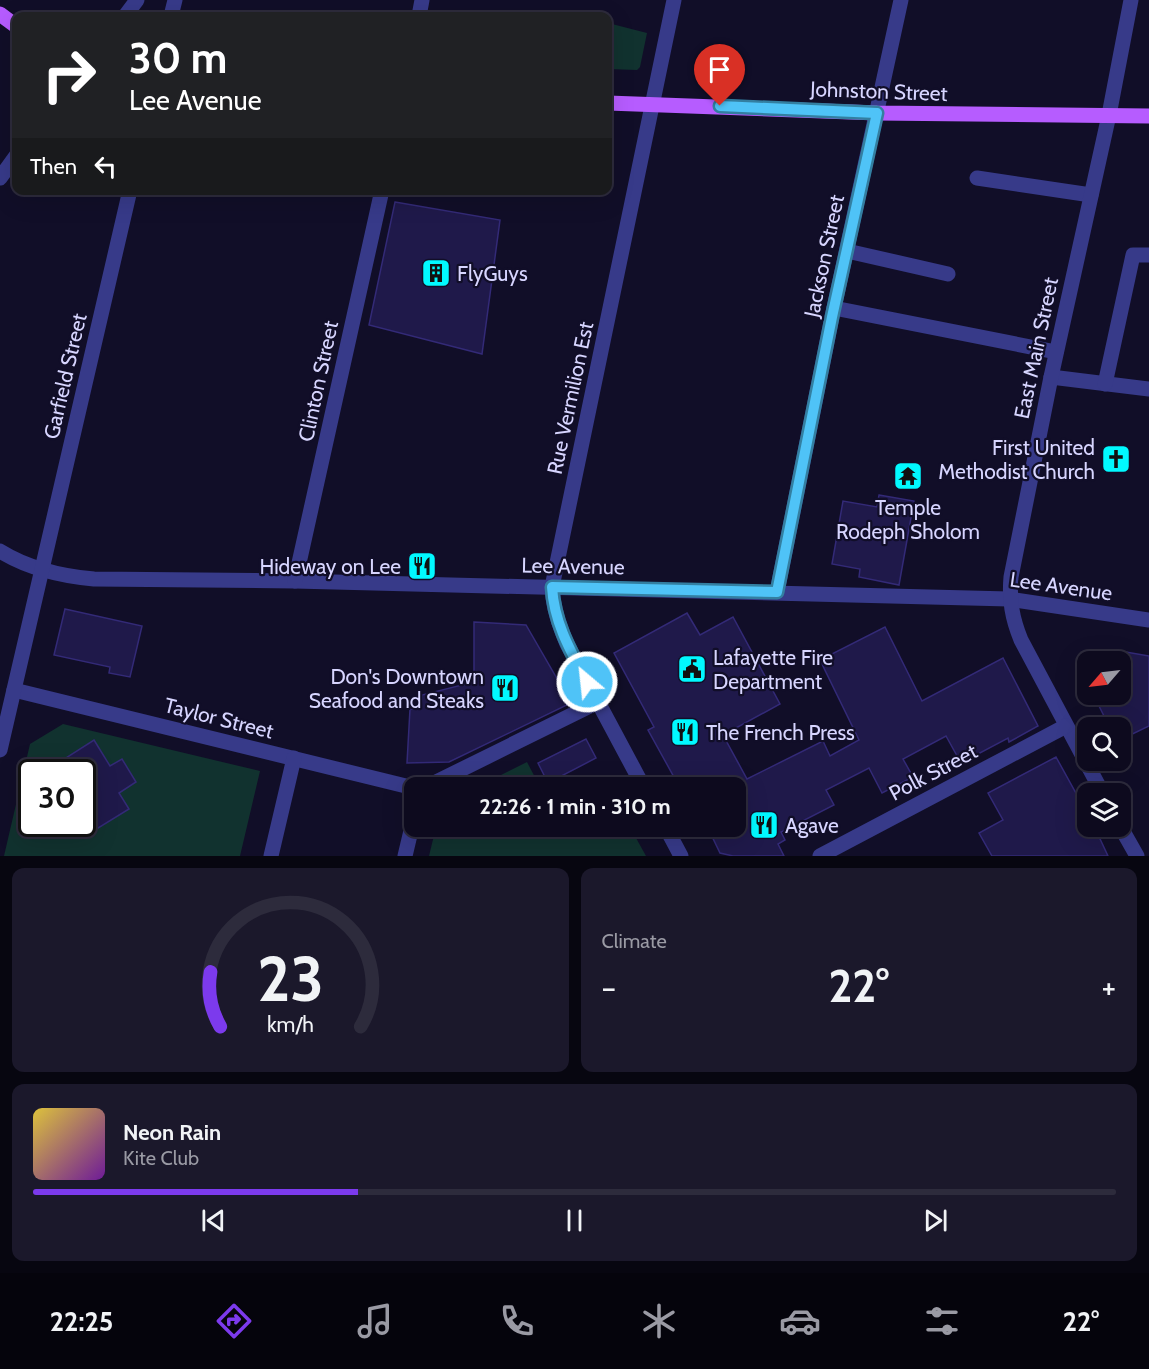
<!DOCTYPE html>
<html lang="en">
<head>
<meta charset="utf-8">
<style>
	:root { --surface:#0d0a1e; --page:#1b182b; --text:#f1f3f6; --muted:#9a9aa4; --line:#2d2b3c; --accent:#7c3aed }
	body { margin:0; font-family:Cabin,sans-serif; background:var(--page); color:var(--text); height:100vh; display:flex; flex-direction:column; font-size:22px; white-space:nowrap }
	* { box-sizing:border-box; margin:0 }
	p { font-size:20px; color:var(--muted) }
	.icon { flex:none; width:33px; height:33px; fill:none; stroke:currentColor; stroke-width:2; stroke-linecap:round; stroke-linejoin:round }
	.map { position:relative; height:856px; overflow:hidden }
	.sheet { display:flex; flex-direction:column; gap:12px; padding:12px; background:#070610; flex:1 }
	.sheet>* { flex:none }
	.guide { position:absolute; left:12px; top:12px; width:600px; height:183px; border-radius:12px; box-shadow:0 6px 24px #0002,0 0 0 2px var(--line); background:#202124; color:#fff; overflow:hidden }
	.needle { width:39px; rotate:242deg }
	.controls { position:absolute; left:1077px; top:651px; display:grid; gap:12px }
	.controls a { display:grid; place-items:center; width:54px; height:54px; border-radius:12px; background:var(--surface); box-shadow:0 6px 24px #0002,0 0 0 2px var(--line); font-size:30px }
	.speed { position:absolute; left:18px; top:759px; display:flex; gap:12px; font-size:30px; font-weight:700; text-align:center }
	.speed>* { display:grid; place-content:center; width:78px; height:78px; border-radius:50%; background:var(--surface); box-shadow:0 6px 24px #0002,0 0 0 2px var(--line); line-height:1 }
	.speed .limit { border:3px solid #111; border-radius:9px; background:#fff; color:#111 }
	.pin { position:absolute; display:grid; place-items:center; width:51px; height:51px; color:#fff; margin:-62px -26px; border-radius:50% 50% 50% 0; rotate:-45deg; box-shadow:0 0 6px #0007 }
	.pin .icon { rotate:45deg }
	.me { position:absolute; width:66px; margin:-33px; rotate:332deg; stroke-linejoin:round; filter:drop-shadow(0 0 4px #0008) }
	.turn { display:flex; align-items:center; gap:21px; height:126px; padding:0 18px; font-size:27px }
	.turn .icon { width:78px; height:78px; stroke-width:2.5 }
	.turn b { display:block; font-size:42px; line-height:51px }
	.then { display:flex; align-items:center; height:57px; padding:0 18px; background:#0003; gap:12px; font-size:22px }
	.big { font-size:45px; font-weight:700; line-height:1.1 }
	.sheet .tile { flex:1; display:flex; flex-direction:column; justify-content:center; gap:9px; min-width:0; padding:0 21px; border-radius:12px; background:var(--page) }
	.sheet .dial { align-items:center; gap:0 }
	.dial svg { height:156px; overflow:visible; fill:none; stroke:var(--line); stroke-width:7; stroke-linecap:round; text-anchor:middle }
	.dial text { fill:var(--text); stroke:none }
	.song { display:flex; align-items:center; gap:18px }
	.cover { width:72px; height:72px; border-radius:9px; background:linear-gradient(135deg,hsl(50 70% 55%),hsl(280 70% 35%)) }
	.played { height:6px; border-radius:3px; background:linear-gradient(90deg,var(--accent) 30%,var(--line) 30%) }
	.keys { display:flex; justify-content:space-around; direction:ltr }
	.heat { display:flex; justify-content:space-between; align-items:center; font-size:33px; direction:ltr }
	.sheet .tiles { flex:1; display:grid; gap:12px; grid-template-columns:1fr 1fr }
	.tile:last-child { grid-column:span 2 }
	.trip { position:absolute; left:404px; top:777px; width:342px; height:60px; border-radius:12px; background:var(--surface); box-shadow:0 6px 24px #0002,0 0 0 2px var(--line); font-weight:700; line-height:60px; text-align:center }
	.tabs { display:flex; height:96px; justify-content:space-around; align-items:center; background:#05040c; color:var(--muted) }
	.tabs .icon { width:42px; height:42px }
	.tabs .on { color:var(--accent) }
	.tabs b { font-size:27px; color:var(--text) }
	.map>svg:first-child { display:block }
	.green { fill:#11322f; fill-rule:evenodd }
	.building { fill:#1f194a; stroke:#332a77; stroke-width:1.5 }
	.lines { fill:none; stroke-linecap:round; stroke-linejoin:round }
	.minor { stroke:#373a89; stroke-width:15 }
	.major { stroke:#b65cff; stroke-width:15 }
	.route-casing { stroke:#337fa1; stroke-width:15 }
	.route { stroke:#4fc3f7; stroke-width:10 }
	.labels { text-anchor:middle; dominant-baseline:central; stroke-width:4.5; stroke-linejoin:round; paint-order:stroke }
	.street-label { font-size:21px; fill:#d7d5ff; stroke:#110e28 }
	.poi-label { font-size:21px; fill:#d7d5ff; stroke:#110e28; text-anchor:start }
</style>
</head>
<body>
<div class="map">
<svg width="1149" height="856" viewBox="0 0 1149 856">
	<rect width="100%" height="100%" fill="#110e28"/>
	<g class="green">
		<path d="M608,23L647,33L640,67L637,70L608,69Z"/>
		<path d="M63,724L260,771L240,856H4L30,744ZM32,772H82V824H32Z"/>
		<path d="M527,762L540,787H477Z"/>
		<path d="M436,827H630L646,856H429Z"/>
	</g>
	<g class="building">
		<path d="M395,202L500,220L482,354L369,325Z"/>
		<path d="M879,495L914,501L899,585L859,577L860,569L832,564L843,501L877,507Z"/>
		<path d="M65,609L142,626L130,677L109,673L110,667L54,655Z"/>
		<path d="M687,613L700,635L733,617L780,704L723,735L747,779L823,741L830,756L859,740L820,660L885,627L922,701L1003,658L1038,726L1009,742L1008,738L961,763L946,736L903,759L913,777L882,793L869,768L826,790L834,805L781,832L785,840L778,844L784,856H733L720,853L707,826H735V788H680L648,730L654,727L614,653Z"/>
		<path d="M474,622L526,625L571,703L449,762L407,763L410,709H421L422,695L474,682Z"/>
		<path d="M1120,651L1149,656V726L1120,740V728H1110L1093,694H1120Z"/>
		<path d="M586,739L596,758L548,783L538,763Z"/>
		<path d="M94,740L110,766L122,759L136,782L119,793L129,809L82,838V772H44Z"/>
		<path d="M1056,757L1088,815V826H1094L1108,856H992L979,833L1003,820L988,793Z"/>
	</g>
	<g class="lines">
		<g class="minor">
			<path d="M125,16L137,0"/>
			<path d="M171,16L175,0"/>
			<path d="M419,16L422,0"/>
			<path d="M0,178L16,156"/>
			<path d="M977,178L1091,195"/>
			<path d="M847,251L948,274"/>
			<path d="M834,308L1056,352"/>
			<path d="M1051,377L1149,389"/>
			<path d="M1105,384L1133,255H1149"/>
			<path d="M0,551C29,569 61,576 94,579L295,581L1009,599L1149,620"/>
			<path d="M295,581L382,190"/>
			<path d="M777,592L832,317L901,0"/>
			<path d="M14,690L414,788"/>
			<path d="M0,750L130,190"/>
			<path d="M424,788L598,702"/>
			<path d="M644,788L567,644C559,625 553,608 552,587L674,0"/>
			<path d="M1103,794L1021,640C1012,618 1009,600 1011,577L1051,377L1109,115L1131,0"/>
			<path d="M665,826L681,856"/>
			<path d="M1120,826L1137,856"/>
			<path d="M271,856L294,758"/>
			<path d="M405,856L414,818"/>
			<path d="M820,856L1066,726"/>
		</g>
		<g class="major">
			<path d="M0,14L16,26"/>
			<path d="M608,103L877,113L1149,116"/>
		</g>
	</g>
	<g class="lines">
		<g class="route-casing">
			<path id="route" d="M587,682C571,652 554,623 552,587L777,592L832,317L877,113L720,106"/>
		</g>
		<use href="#route" class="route"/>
	</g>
	<defs>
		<g id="building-square" transform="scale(1.5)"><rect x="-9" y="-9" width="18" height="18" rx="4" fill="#01f9ff" stroke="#110e28"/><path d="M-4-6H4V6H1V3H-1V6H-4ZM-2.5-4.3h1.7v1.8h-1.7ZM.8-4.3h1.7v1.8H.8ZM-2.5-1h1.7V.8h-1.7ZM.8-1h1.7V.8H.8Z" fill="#111"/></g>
		<g id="church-square" transform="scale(1.5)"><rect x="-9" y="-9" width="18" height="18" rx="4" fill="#01f9ff" stroke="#110e28"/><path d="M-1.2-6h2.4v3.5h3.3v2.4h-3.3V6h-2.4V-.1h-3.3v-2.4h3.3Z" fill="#111"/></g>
		<g id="temple-square" transform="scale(1.5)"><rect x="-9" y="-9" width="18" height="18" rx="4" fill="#01f9ff" stroke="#110e28"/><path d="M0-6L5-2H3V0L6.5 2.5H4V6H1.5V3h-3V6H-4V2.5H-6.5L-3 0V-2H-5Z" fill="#111"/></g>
		<g id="restaurant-square" transform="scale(1.5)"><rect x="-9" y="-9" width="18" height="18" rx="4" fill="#01f9ff" stroke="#110e28"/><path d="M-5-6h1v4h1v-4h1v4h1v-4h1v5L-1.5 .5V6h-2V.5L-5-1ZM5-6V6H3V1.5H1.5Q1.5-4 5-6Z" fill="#111"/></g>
		<g id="civic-square" transform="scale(1.5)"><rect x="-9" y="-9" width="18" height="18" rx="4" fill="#01f9ff" stroke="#110e28"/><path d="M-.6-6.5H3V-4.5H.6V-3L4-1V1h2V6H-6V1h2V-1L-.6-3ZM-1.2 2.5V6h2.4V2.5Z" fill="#111"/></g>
	</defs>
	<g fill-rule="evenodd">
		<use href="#building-square" x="436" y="273"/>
		<use href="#church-square" x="1116" y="459"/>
		<use href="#temple-square" x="908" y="476"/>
		<use href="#restaurant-square" x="422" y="566"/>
		<use href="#civic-square" x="692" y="669"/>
		<use href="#restaurant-square" x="505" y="688"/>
		<use href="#restaurant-square" x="685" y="732"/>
		<use href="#restaurant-square" x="764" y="825"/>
	</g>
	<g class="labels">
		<g class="street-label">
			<text transform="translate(879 91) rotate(2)">Johnston Street</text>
			<text transform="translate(824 256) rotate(-78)">Jackson Street</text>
			<text transform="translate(1036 348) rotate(-78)">East Main Street</text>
			<text transform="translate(65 376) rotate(-77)">Garfield Street</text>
			<text transform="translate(318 381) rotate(-78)">Clinton Street</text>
			<text transform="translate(570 398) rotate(-78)">Rue Vermilion Est</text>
			<text transform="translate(573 566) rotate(1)">Lee Avenue</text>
			<text transform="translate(1061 586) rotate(8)">Lee Avenue</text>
			<text transform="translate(219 718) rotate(14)">Taylor Street</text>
			<text transform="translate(933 772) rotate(-28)">Polk Street</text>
		</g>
		<g class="poi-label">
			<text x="457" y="273">FlyGuys</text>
			<text x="1095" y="447" text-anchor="end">First United<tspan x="1095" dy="24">Methodist Church</tspan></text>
			<text x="908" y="507" text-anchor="middle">Temple<tspan x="908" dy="24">Rodeph Sholom</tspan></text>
			<text x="401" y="566" text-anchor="end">Hideway on Lee</text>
			<text x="713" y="657">Lafayette Fire<tspan x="713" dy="24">Department</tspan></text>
			<text x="484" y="676" text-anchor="end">Don's Downtown<tspan x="484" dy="24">Seafood and Steaks</tspan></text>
			<text x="706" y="732">The French Press</text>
			<text x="785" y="825">Agave</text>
		</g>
	</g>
</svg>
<div class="controls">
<a><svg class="needle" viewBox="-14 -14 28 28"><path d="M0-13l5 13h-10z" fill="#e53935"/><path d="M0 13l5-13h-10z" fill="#9a9aa4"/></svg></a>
<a><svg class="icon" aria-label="search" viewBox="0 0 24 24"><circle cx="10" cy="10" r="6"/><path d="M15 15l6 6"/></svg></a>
<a><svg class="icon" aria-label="layers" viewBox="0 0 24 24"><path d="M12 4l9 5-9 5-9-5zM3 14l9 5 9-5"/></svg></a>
</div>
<div class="speed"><div class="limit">30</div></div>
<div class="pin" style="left:720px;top:106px;background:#d93025"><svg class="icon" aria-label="arrive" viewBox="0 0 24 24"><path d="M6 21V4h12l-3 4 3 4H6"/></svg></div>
<svg class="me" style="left:587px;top:682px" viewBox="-20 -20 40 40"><circle r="17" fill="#4fc3f7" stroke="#fff" stroke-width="3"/><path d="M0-11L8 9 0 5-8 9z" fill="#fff"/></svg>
<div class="trip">22:26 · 1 min · 310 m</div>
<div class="guide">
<div class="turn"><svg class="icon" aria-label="right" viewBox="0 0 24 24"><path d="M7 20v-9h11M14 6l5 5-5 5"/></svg><div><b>30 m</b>Lee Avenue</div></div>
<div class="then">Then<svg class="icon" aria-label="left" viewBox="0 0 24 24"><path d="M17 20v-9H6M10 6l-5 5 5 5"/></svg></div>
</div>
</div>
<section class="sheet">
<div class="tiles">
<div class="tile dial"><svg viewBox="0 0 100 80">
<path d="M14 69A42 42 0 1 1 86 69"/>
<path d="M14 69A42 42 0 0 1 9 41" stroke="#7c3aed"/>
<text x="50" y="56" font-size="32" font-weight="700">23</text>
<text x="50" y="72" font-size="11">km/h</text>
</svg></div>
<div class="tile"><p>Climate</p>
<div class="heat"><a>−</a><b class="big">22°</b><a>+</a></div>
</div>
<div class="tile">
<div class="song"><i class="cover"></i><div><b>Neon Rain</b><p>Kite Club</p></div></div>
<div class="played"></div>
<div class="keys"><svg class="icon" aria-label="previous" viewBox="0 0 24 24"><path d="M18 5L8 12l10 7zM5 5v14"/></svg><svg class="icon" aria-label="pause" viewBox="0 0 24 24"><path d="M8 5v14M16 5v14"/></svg><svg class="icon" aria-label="next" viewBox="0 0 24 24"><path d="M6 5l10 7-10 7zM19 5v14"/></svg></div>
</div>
</div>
</section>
<nav class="tabs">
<b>22:25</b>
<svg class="icon on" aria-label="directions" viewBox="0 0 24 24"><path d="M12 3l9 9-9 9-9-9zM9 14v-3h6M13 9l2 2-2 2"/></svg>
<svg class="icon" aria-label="music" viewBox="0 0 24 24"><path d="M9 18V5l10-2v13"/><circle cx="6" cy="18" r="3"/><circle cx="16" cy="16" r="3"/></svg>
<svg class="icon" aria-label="phone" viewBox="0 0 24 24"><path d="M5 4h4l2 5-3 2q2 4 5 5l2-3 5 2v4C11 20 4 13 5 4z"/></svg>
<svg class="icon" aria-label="climate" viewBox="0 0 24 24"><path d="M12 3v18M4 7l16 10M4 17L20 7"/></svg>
<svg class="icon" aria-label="car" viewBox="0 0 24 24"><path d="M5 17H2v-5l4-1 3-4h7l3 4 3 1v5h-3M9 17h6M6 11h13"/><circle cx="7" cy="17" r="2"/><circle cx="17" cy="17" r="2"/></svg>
<svg class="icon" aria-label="filters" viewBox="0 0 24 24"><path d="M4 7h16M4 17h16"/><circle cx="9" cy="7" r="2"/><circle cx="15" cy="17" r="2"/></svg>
<b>22°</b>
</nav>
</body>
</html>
